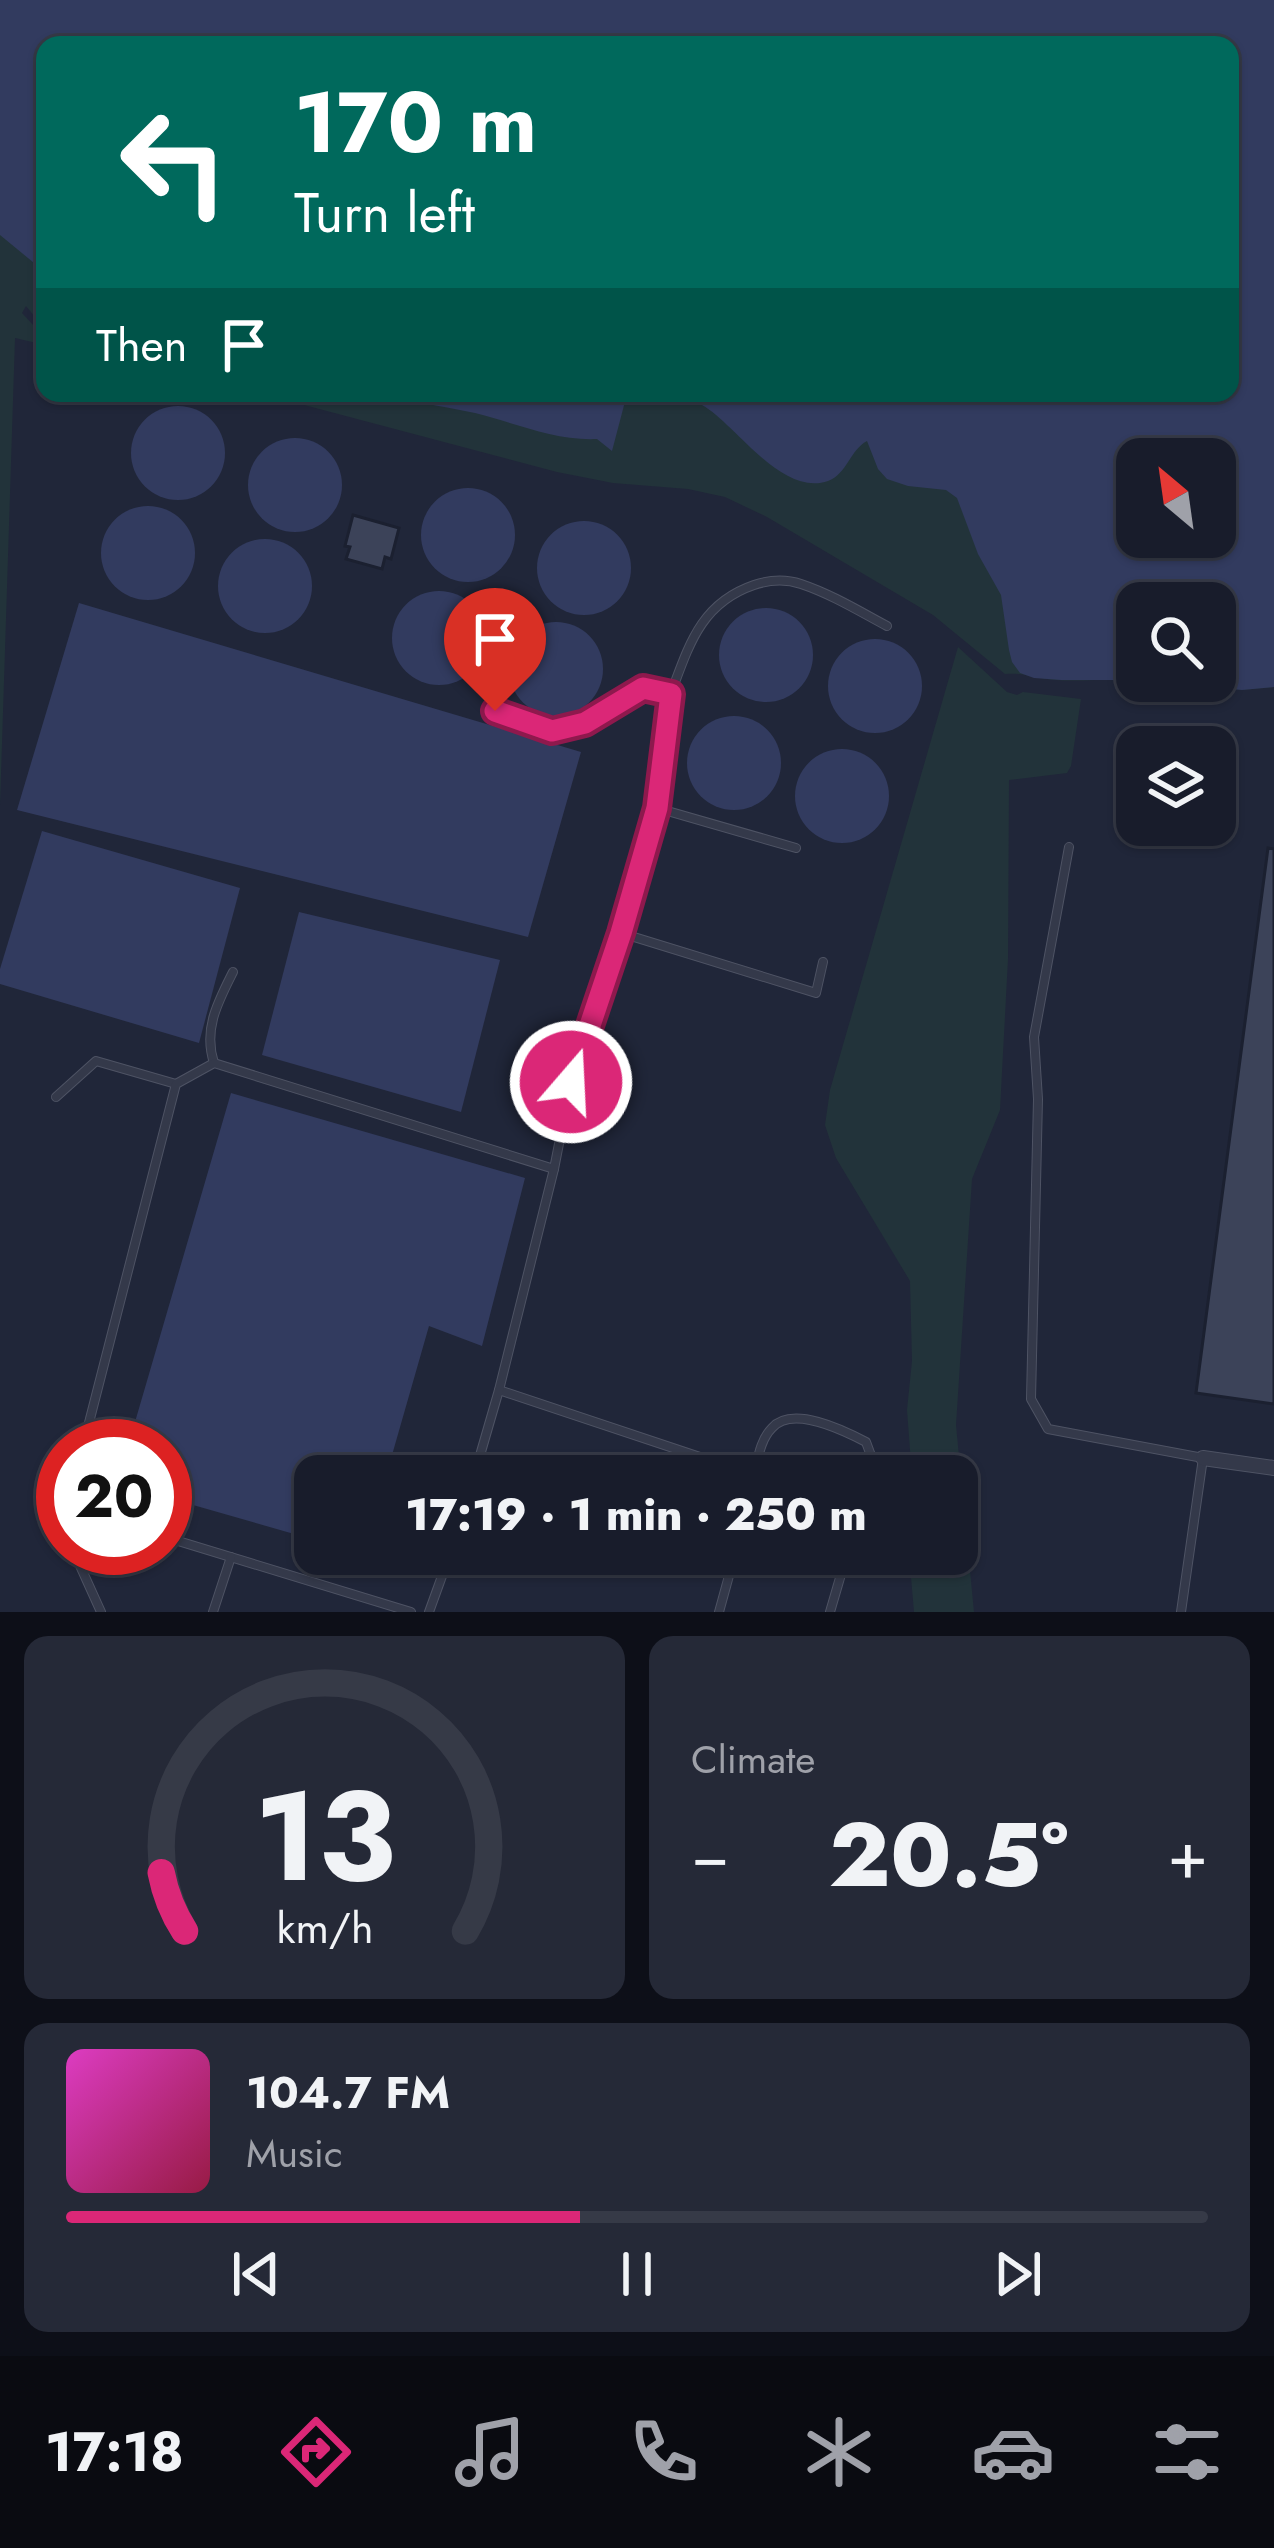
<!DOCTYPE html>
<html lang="en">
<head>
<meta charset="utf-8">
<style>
	:root { --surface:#181c2b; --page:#252937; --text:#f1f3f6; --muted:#9fa1a9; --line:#363a47; --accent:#db2777 }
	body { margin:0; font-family:Jost,sans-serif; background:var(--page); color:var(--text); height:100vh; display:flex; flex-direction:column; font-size:45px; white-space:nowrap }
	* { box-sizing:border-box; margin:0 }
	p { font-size:39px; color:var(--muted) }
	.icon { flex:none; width:66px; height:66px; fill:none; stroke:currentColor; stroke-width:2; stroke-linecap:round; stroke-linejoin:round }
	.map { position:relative; height:1612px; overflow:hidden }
	.drawer { display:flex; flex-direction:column; gap:24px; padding:24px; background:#0d0f18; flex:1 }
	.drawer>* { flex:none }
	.banner { position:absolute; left:36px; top:36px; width:1203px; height:366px; border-radius:24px; box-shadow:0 3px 9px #0004,0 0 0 3px var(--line); background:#00695c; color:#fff; overflow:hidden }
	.needle { width:78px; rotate:331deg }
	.buttons { position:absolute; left:1116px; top:438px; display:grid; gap:24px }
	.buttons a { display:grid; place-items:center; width:120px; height:120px; border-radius:24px; background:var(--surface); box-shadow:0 3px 9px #0004,0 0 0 3px var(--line); font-size:60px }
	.speed { position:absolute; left:36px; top:1419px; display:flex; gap:24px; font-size:60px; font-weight:700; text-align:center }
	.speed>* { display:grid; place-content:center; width:156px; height:156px; border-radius:50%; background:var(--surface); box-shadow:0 3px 9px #0004,0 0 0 3px var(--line); line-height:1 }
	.speed .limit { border:18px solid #d22; background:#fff; color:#111 }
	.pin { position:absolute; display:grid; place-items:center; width:102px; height:102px; color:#fff; margin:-123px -51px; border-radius:50% 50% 50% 0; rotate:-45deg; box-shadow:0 0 12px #0007 }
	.pin .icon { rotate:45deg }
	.me { position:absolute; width:132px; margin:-66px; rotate:19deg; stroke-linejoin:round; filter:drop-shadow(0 0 9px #0008) }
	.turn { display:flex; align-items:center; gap:42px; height:252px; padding:0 60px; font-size:54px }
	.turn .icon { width:156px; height:156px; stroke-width:2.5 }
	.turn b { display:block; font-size:84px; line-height:102px }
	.then { display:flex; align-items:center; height:114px; padding:0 60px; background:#0003; gap:24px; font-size:45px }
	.big { font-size:90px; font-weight:800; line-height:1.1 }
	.drawer .tile { flex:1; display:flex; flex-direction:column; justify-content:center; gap:18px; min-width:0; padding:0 42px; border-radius:24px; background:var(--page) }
	.drawer .dial { align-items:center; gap:0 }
	.dial svg { height:312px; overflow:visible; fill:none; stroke:var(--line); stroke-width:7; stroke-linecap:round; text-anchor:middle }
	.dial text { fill:var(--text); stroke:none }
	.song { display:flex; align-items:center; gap:36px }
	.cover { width:144px; height:144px; border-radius:18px; background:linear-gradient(135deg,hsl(310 70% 55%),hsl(340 70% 35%)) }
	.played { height:12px; border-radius:6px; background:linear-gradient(90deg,var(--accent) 45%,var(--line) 45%) }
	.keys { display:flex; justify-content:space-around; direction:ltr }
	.heat { display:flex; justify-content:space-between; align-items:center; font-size:66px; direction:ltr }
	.drawer .tiles { flex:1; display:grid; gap:24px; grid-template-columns:1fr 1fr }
	.tile:last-child { grid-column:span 2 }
	.trip { position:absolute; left:294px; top:1455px; width:684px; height:120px; border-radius:24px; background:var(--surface); box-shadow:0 3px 9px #0004,0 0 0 3px var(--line); font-weight:800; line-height:120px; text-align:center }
	.menu { display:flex; height:192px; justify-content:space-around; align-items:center; background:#0a0b11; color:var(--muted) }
	.menu .icon { width:84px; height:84px }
	.menu .active { color:var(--accent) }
	.menu b { font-size:54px; color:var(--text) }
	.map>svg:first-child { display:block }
	.green { fill:#22333a; fill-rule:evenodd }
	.water { fill:#323b5f; fill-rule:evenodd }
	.building { fill:#3c4359; stroke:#1b2030; stroke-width:3 }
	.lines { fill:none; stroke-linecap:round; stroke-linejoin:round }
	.lane-casing { stroke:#4e5364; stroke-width:10 }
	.street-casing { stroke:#4e5364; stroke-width:16 }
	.lane { stroke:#34394a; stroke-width:8 }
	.street { stroke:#34394a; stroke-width:14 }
	.route-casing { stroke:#8e194d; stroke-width:30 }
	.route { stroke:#db2777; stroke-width:21 }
</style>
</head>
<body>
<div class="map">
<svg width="1274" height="1612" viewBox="0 0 1274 1612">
	<rect width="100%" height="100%" fill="#202639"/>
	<g class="green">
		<path d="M0,154L45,171V329L26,306L22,313L45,338V345L15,338L0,806Z"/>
		<path d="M259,393H877L1274,449V687L1242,690L1152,681H1215V603H1137V680C1110,678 1082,682 1055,680C1038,679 1022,672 1005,674L933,615L767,517L725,497L688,489L613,483L557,472ZM1137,459H1215V537H1137Z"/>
		<path d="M958,647L1007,692L1017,695L1023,692L1081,699L1071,766L1067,773L1009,780L1008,959L1000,1110L972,1179L956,1425L974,1612H914L909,1554H957V1476H912L907,1410L912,1361L910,1281L836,1158L825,1125L830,1090Z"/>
	</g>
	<g class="water">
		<path d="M0,0H1274V687L1242,690L1152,681H1215V603H1137V680H1061L1034,678L1020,673L1012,662L1009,650L1001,595L978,554L957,498L946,490L908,486L887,479L878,469L867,441C850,450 847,474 828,481C781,497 736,424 702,405C681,393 651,399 627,394L612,451L597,439C556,441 515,423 475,413C438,405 400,400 362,393H1230V45H45V272L0,235ZM1137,459H1215V537H1137Z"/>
		<circle cx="178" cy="453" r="47"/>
		<circle cx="295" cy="485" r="47"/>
		<circle cx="468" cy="535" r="47"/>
		<circle cx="148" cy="553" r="47"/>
		<circle cx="584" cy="568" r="47"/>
		<circle cx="265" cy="586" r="47"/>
		<circle cx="439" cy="638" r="47"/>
		<path d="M79,603L581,752L528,937L17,810Z"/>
		<circle cx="766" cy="655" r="47"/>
		<circle cx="556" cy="669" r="47"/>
		<circle cx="875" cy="686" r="47"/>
		<circle cx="734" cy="763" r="47"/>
		<circle cx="842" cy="796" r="47"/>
		<path d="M42,831L240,888L199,1043L0,984V969Z"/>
		<path d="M299,912L500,960L461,1112L262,1055Z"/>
		<path d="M231,1093L525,1178L482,1346L429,1326L386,1476H315V1540L165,1497V1446H128Z"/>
	</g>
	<g class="building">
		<path d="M353,515L399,528L391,559L385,557L382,569L346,559L350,547L345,546Z"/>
		<path d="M1268,848L1274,849V1404L1196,1393Z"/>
	</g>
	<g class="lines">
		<g class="lane-casing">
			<g id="lane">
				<path d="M671,693C689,645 701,603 754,585C769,580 786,579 801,584C831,594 859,611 887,626"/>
				<path d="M495,711L552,731L585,723L643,688L671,693L657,808"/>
				<path d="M1069,847L1034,1037L1038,1099L1031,1399L1048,1429L1203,1458L1181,1612"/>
				<path d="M621,933L816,993L823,962"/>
				<path d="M214,1063C203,1029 218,1002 233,972"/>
				<path d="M56,1097L96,1061L176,1084"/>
				<path d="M499,1390L754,1475"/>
				<path d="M83,1446L176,1084L214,1063L554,1169"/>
				<path d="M754,1475C758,1459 760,1440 772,1428C792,1405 843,1430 866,1442L873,1461L869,1476"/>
				<path d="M474,1476L499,1390L554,1169L571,1083L621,933L657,808L796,848"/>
				<path d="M165,1537L411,1612"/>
				<path d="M72,1548L101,1612"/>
				<path d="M213,1612L231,1557"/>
				<path d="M429,1612L450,1554"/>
				<path d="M719,1612L735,1554"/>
				<path d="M830,1612L847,1554"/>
			</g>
		</g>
		<g class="street-casing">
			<path id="street" d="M1203,1458L1274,1468"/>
		</g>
		<use href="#lane" class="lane"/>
		<use href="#street" class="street"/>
	</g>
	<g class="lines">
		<g class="route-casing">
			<path id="route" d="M495,711L552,731L585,723L643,688L671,694L657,808L621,933L571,1082"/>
		</g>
		<use href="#route" class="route"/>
	</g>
</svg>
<div class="buttons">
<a><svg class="needle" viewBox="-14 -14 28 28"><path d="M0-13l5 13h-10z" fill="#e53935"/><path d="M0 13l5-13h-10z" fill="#9fa1a9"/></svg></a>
<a><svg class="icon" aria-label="search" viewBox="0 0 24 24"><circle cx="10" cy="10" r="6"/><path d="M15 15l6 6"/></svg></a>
<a><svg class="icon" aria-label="layers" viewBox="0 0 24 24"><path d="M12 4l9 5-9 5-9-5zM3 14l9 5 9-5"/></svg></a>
</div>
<div class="speed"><div class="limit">20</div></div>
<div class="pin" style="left:495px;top:711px;background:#d93025"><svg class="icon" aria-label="arrive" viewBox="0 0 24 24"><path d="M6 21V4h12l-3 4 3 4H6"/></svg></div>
<svg class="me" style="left:571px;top:1082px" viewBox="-20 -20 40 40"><circle r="17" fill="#db2777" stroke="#fff" stroke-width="3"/><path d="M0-11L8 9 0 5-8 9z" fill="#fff"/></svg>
<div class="trip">17:19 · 1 min · 250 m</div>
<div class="banner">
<div class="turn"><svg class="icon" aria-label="left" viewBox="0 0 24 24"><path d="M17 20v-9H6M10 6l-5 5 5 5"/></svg><div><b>170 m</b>Turn left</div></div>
<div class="then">Then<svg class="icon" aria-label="arrive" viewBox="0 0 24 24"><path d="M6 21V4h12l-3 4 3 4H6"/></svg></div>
</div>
</div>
<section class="drawer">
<div class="tiles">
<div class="tile dial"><svg viewBox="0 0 100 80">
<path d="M14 69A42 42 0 1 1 86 69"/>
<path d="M14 69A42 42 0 0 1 8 54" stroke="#db2777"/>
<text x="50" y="56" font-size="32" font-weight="700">13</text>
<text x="50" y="72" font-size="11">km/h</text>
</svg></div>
<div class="tile"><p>Climate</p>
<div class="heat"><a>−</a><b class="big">20.5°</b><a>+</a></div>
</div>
<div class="tile">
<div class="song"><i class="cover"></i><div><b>104.7 FM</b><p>Music</p></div></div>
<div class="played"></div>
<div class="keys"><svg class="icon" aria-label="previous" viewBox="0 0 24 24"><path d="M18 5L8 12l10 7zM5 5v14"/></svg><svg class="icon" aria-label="pause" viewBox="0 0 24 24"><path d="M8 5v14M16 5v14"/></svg><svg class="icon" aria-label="next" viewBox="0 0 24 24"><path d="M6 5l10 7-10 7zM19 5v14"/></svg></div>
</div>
</div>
</section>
<nav class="menu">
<b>17:18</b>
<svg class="icon active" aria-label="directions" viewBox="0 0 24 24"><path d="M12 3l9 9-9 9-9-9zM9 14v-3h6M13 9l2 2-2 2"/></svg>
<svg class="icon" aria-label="music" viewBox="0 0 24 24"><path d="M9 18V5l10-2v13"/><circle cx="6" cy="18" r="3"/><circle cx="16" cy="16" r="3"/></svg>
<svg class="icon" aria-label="phone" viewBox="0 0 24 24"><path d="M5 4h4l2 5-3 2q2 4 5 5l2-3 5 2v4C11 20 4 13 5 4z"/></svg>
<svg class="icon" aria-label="climate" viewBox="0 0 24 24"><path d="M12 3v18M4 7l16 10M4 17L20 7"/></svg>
<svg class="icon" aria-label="car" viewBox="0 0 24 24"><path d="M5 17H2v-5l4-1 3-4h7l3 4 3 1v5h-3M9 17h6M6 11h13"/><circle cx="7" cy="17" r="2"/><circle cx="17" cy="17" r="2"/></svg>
<svg class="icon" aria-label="filters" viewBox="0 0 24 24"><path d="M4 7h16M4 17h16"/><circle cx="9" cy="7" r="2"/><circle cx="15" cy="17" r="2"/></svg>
</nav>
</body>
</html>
